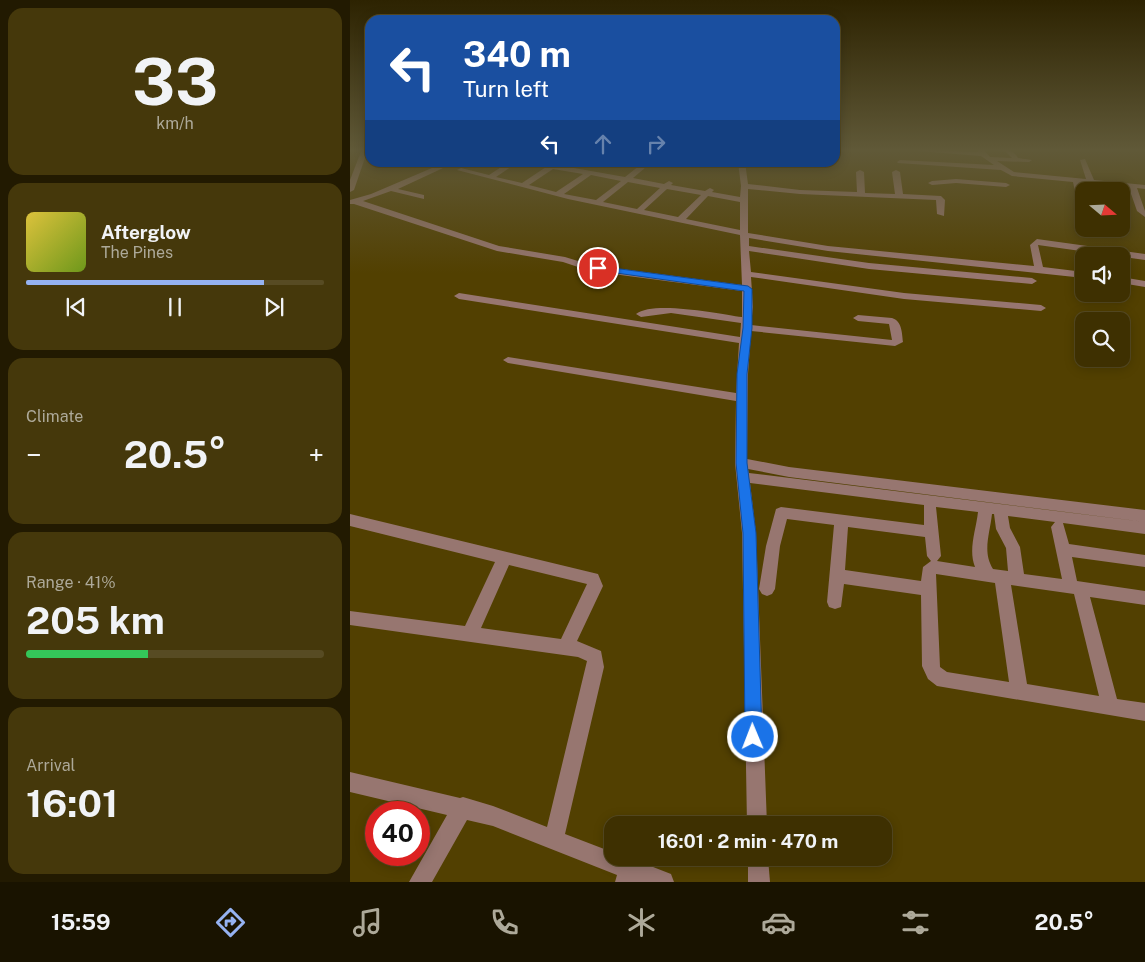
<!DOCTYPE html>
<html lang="en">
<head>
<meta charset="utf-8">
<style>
	:root { --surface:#3e3001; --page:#45380b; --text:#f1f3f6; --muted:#ada999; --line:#574b23; --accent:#95b2f1 }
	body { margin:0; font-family:"Public Sans",sans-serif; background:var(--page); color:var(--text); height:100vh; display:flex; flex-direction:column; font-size:19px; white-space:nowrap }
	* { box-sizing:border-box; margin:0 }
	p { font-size:16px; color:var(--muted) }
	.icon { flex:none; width:28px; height:28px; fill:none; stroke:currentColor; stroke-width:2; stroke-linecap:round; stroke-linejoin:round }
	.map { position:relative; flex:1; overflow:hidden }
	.sheet { display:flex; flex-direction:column; gap:8px; padding:8px; background:#221a01; width:350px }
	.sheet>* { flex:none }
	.hud { position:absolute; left:15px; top:15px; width:475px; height:152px; border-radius:15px; box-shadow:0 2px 12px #0003,0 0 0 1px var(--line); background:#1a4fa0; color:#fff; overflow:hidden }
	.needle { width:32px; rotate:109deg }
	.controls { position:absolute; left:725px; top:182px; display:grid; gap:10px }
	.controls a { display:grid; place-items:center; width:55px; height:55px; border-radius:10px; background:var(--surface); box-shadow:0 2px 12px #0003,0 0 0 1px var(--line); font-size:25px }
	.speed { position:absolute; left:15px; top:801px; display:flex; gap:10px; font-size:25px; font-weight:700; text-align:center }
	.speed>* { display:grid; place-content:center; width:65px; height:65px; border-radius:50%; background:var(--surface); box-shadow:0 2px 12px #0003,0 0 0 1px var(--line); line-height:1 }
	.speed .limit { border:8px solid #d22; background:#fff; color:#111 }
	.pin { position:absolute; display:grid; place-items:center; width:42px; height:42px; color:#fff; margin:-21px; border:2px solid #fff; border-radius:50%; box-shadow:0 1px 5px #0007 }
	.me { position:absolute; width:55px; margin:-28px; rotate:359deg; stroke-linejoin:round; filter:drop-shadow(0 0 4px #0008) }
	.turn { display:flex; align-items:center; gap:18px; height:105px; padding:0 15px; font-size:22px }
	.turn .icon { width:65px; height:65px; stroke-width:2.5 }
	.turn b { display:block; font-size:35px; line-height:42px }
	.lanes { display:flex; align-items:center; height:48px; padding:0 15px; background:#0003; justify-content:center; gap:25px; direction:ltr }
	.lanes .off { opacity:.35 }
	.big { font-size:38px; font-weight:700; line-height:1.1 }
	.sheet .tile { flex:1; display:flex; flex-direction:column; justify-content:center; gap:8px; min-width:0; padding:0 18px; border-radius:15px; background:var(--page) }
	.sheet .dial { align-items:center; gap:0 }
	.dial b { font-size:65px; line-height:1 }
	.song { display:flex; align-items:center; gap:15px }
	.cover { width:60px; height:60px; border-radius:8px; background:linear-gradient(135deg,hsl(50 70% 55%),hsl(80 70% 35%)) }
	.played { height:5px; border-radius:2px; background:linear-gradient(90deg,var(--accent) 80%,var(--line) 80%) }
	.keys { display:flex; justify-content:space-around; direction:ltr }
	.heat { display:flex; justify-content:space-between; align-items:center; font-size:28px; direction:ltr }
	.charge { height:8px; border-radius:4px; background:linear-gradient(90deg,#34c759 41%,var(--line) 0) }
	.trip { position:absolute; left:254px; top:816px; width:288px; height:50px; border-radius:15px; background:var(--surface); box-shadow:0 2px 12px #0003,0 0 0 1px var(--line); font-weight:700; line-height:50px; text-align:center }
	.dock { display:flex; height:80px; justify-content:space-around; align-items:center; background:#191300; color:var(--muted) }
	.dock .icon { width:35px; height:35px }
	.dock .current { color:var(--accent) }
	.dock b { font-size:22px; color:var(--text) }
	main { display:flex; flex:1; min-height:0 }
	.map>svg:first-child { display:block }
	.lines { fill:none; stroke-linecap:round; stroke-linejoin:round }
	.minor { fill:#977670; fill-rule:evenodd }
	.route { fill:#1a73e8; stroke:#114b97 }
</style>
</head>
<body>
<main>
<section class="sheet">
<div class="tile dial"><b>33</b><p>km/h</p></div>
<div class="tile">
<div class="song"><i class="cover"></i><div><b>Afterglow</b><p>The Pines</p></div></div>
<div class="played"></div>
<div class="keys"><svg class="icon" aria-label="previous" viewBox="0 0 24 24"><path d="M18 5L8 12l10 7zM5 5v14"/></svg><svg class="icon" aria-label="pause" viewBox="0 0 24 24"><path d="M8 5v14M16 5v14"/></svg><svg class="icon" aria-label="next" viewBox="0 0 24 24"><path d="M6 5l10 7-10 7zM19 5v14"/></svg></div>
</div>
<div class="tile"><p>Climate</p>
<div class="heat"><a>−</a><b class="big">20.5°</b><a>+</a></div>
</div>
<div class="tile"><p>Range · 41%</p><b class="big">205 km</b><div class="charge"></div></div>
<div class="tile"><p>Arrival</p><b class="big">16:01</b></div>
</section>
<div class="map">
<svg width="795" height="882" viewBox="0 0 795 882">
	<rect width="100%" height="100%" fill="#524001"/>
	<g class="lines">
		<g class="minor">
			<path d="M12,149H18L4,190L0,192V180Z"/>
			<path d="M565,149L628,152L627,149H633L640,157L662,158L656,152L634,149C646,149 661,145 668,158L682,160L679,162L647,161L664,172L736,179L730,160L735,159L744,180L795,185V189L787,188L795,211V217L787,211L779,188L730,183L734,198L733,213L729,211L723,182L662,176L651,170L548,163L547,162L550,160L644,165L631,156L568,151Z"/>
			<path d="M96,162H106L48,189L74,195V199L41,191L13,201L149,246L215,257L241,265L392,285L390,235L218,199L107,170L111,168L139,175L159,162H168L146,177L172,183L196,167L173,162L204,163L207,165L275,177L294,162H302L283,178L314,184L319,181L323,183L321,185L355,191L360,188L364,190L362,192L390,197L391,186L388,162H395L398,184L450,190L507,192L506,172L510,170L514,172L515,193L545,194L542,172L546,170L550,172L553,194L591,196L595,200L594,216L587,214L586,200L450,194L398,189V233L478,246L684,266L680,245L687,239L795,254V260L688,245L693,267L734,272V278L478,251L399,238V246L519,263L682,278L687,281L682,284L519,269L399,251L401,272L554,293L691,305L696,308L691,311L554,299L401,277L403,307L401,325L542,340L539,324L508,321L503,318L508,315L542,318C552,321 552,333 553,342L545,346L401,331L398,374L397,459L439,467L795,510V522L439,477L398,469L399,473L795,522V534L713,523L719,544L795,555V567L722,557L727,581L795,591V605L740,597L767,699L795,703V721L587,686L578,679L572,666L571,595L494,584L491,607L485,609L479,607L477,602L484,525L437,519L430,546L425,589L422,594L417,596L412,594L409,589L416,546L426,509L431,507L574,525V505L400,483L406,533L417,825H397L392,533L385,463L386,401L158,363L153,360L158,357L386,393L389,343L109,299L104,296L109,293L390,337L391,323L321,313L291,317L286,314C303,300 370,314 392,317V291L240,271L213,262L147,251L4,204H0V200L21,194ZM203,169L233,174L206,192L179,185ZM241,175L271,181L246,200L214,194ZM278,182L310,188L287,209L253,202ZM317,189L351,195L328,217L294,210ZM358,196L390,202V230L336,219ZM586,507L628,512C626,530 618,550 625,567L587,561L591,556ZM642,514H644L646,529L656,548L658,571L643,569C632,552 640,533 642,514ZM658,516L705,522L701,527L712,579L674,574L670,547L660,528ZM498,527L575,537L577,556L581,561L573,567L571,581L495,570ZM586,574L645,583L659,682L597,672L590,667ZM661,585L724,594L749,696L677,684Z"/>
			<path d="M606,179L656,183L660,185L656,187L606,183L582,185L578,183L582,181Z"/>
			<path d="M771,277L795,281V287L771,283Z"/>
			<path d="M0,514L248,574L253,586L227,641L251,651L254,667L215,834L262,852V858H280L321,874L324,882H265L267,875L143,826L117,820L82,882H59L97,815L0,792V772L110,798L113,797L143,806L197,827L237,661L228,657L0,625V611L115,626L145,562L0,526ZM159,565L237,584L211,639L131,628Z"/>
			<path d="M398,858H418L420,882H398Z"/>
		</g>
	</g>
	<linearGradient id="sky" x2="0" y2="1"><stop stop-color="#2d2301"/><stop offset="0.55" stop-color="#605938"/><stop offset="1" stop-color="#605938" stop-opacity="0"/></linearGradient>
	<rect width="795" height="273" fill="url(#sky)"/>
	<path class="route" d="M248,266L398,286L402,289V328L397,374V463L406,533L412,737L409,743L403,745L397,743L395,737L393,533L386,463L387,374L393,328L394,291L245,270L244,268Z"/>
</svg>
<div class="controls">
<a><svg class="needle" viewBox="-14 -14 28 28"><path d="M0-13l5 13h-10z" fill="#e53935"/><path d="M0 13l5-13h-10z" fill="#ada999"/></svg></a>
<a><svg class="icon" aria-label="sound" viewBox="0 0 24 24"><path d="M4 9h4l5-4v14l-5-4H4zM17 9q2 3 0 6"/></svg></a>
<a><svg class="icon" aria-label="search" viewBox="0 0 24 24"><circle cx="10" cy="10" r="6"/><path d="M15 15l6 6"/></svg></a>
</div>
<div class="speed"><div class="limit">40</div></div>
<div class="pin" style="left:248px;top:268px;background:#d93025"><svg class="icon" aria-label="arrive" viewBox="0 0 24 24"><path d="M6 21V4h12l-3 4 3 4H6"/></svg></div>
<svg class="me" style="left:403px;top:737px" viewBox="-20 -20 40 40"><circle r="17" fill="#1a73e8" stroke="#fff" stroke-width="3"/><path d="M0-11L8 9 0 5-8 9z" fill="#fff"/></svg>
<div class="trip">16:01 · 2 min · 470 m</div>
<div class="hud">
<div class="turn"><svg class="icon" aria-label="left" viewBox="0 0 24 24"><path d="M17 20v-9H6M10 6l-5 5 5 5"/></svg><div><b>340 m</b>Turn left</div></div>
<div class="lanes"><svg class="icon" aria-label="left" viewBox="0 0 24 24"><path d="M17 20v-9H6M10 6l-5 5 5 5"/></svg><svg class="icon off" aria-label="ahead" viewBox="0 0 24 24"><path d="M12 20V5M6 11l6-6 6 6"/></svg><svg class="icon off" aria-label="right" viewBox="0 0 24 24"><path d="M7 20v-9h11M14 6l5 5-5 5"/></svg></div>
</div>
</div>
</main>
<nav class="dock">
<b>15:59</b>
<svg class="icon current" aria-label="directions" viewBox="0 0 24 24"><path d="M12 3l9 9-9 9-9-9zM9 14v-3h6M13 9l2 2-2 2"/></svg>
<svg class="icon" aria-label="music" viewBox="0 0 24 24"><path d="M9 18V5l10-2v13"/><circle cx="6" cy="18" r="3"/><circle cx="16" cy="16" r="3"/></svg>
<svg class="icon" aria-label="phone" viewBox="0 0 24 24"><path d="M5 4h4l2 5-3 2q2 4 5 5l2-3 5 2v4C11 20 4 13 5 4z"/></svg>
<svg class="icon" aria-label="climate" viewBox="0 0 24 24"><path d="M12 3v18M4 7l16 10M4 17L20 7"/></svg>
<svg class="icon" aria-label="car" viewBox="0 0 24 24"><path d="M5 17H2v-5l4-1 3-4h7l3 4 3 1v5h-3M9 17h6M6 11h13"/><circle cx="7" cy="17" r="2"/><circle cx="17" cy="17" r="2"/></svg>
<svg class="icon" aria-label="filters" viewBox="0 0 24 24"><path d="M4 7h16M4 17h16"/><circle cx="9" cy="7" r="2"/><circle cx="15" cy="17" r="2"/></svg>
<b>20.5°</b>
</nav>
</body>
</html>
